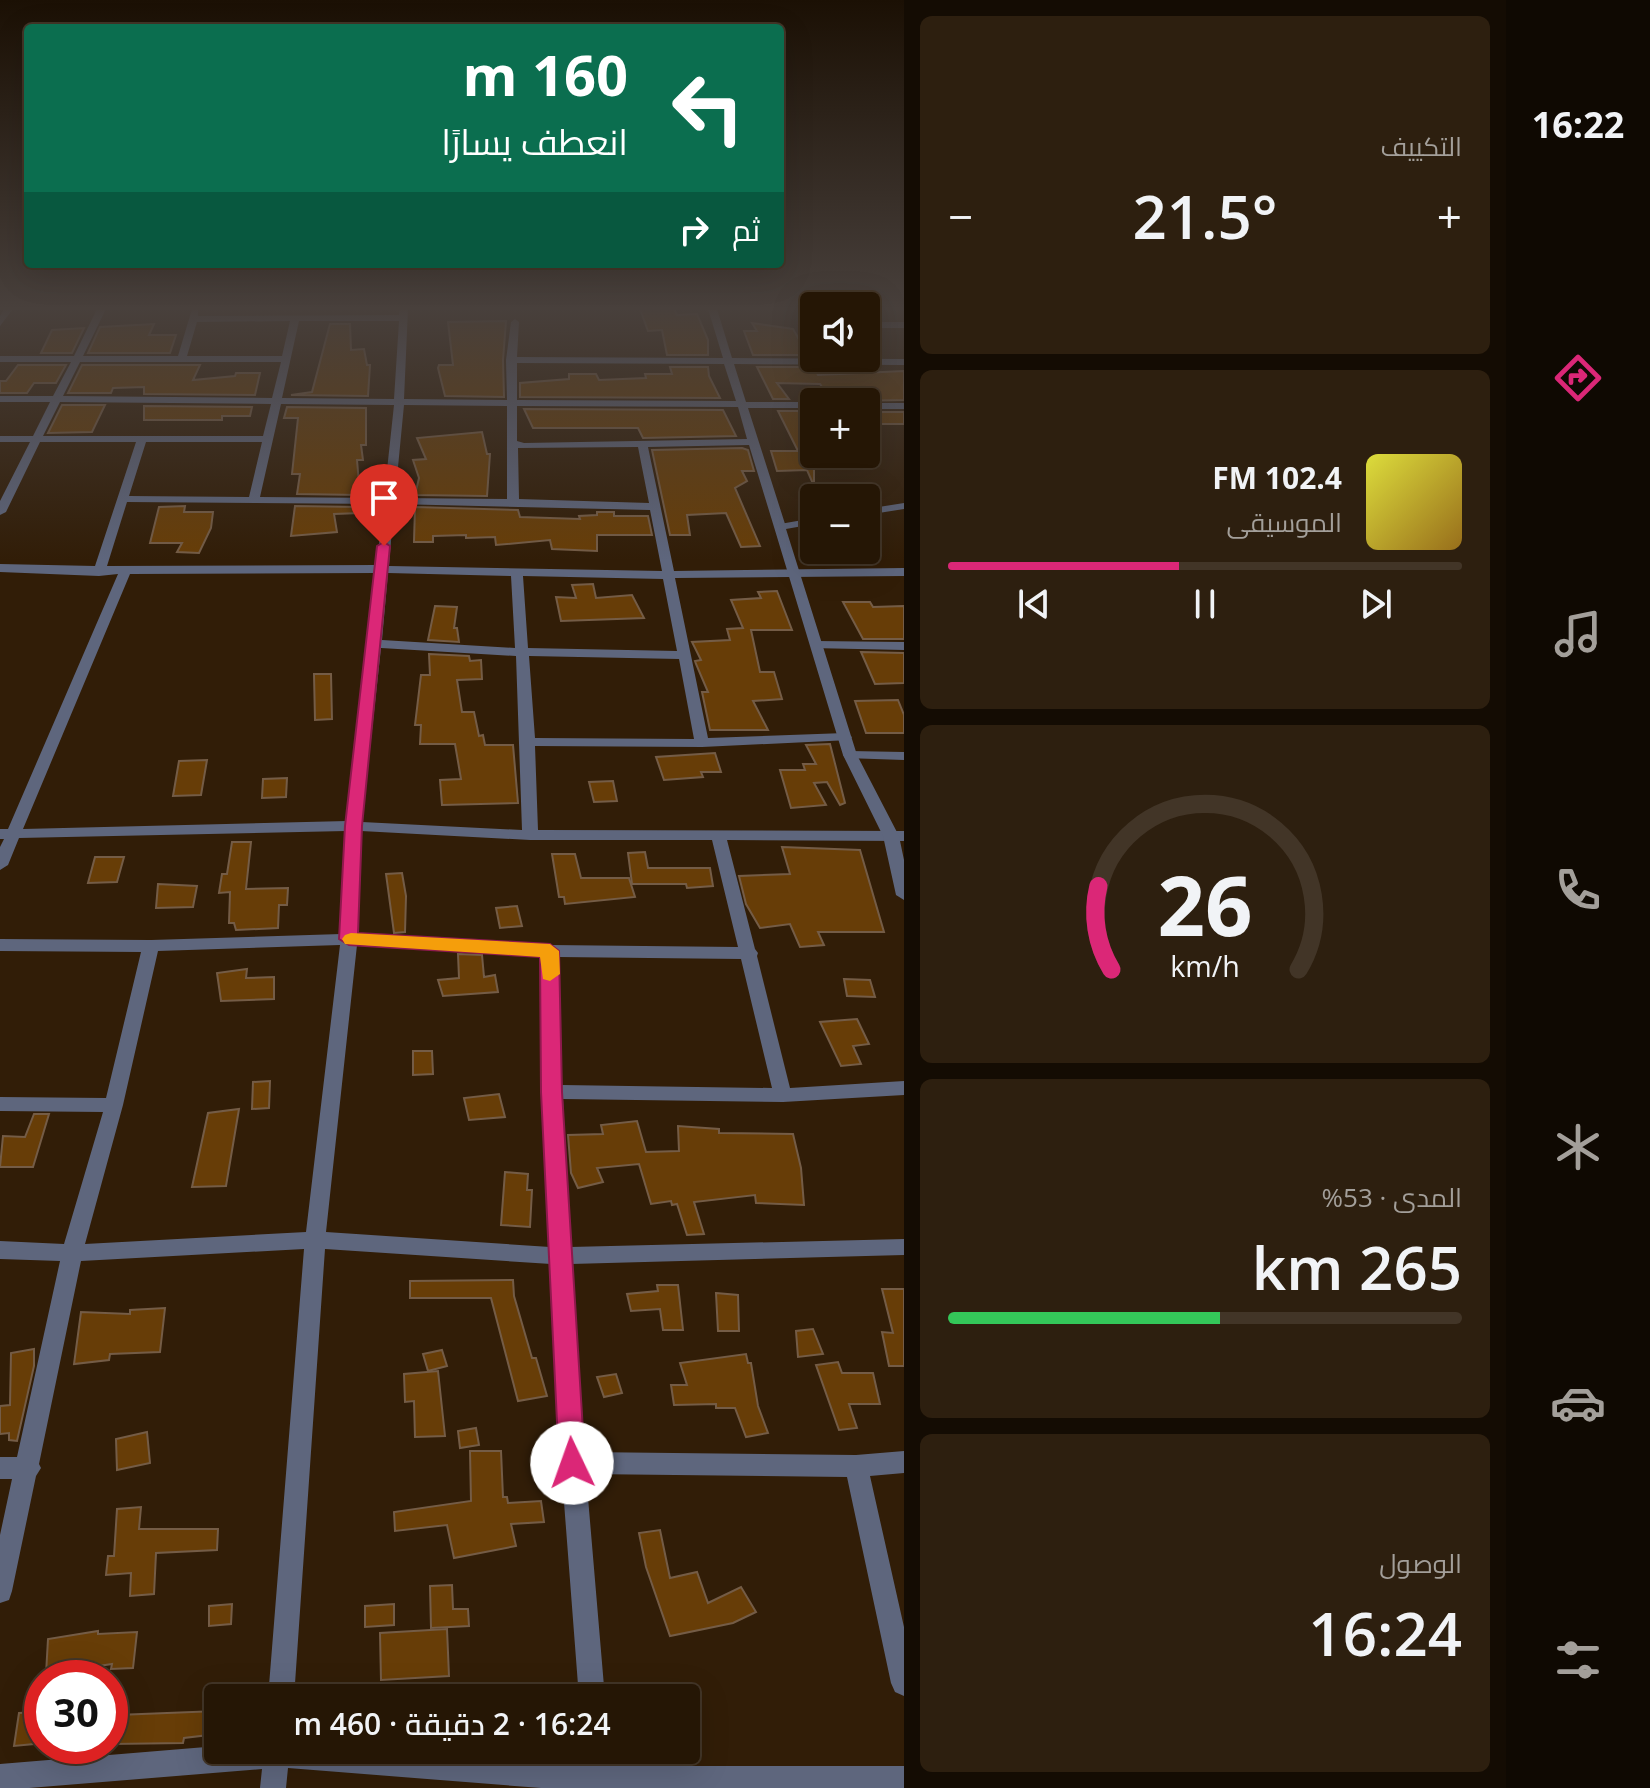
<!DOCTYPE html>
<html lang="ar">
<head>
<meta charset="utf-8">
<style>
	:root { --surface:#251605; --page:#2d1f0f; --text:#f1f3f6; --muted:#a39f9a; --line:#423527; --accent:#db2777 }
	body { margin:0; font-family:"Open Sans",Cairo,sans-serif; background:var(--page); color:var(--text); direction:rtl; height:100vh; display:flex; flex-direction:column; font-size:30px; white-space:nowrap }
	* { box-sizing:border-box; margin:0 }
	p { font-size:26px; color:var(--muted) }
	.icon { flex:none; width:44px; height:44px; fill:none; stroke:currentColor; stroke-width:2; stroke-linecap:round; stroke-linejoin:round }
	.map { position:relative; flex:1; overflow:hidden; direction:ltr }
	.side { display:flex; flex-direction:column; gap:16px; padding:16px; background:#140c03; width:602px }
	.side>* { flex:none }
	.hud { position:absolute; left:24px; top:24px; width:760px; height:244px; border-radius:8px; box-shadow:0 8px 32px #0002,0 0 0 2px var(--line); direction:rtl; background:#0b6e4f; color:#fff; overflow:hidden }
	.buttons { position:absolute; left:800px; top:292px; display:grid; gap:16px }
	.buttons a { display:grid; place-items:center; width:80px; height:80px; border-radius:8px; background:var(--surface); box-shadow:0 8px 32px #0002,0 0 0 2px var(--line); font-size:40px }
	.speed { position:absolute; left:24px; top:1660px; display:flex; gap:16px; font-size:40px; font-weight:700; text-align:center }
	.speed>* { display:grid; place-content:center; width:104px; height:104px; border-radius:50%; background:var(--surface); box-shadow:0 8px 32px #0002,0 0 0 2px var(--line); line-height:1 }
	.speed .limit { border:12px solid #d22; background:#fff; color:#111 }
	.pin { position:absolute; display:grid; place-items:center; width:68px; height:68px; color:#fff; margin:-82px -34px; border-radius:50% 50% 50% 0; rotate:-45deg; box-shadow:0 0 8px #0007 }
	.pin .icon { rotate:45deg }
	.me { position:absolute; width:88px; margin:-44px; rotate:357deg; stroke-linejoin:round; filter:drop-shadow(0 0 6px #0008) }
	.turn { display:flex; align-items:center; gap:28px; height:168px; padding:0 24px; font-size:36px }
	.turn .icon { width:104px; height:104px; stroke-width:2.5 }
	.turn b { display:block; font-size:56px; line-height:68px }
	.then { display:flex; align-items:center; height:76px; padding:0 24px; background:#0003; gap:16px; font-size:30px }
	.big { font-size:60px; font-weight:600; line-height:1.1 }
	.side .widget { flex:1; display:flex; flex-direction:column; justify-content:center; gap:12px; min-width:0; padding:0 28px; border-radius:12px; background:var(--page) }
	.side .dial { align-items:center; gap:0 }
	.dial svg { height:208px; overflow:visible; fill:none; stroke:var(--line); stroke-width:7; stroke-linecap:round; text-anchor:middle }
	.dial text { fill:var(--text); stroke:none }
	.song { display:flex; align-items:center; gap:24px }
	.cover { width:96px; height:96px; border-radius:12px; background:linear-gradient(135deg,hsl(60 70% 55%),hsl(40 70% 35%)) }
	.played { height:8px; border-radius:4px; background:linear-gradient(90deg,var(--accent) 45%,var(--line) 45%) }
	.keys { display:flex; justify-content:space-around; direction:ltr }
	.heat { display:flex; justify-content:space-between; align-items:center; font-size:44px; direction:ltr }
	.charge { height:12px; border-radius:6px; background:linear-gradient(90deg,#34c759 53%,var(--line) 0) }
	.trip { position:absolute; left:204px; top:1684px; width:496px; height:80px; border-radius:8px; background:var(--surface); box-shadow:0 8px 32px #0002,0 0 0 2px var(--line); font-weight:600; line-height:80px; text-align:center; direction:rtl }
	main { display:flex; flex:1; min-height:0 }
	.menu { display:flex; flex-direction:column; width:144px; justify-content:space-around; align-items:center; background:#0f0902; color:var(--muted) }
	.menu .icon { width:56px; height:56px }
	.menu .active { color:var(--accent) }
	.menu b { font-size:36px; color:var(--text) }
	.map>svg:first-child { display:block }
	.building { fill:#673d07; stroke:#745c46; stroke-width:2 }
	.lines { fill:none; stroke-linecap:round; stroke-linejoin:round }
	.minor { fill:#5e667d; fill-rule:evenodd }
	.tertiary { fill:#5e667d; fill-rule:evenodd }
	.route { fill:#db2777; stroke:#8e194d; stroke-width:2 }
	.slow { fill:#f59e0b }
</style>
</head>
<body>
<main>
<nav class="menu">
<b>16:22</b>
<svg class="icon active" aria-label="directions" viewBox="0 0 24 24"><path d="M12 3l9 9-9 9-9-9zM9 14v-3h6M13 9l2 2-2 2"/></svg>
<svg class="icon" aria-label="music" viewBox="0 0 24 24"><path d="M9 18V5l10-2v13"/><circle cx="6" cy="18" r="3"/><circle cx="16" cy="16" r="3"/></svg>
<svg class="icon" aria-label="phone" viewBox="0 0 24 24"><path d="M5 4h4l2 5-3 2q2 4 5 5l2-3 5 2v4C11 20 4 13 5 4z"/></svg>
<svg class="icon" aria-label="climate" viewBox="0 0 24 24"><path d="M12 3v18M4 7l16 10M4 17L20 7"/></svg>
<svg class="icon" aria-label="car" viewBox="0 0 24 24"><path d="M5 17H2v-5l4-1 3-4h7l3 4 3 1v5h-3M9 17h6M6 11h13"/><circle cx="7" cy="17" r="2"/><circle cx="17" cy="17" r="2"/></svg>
<svg class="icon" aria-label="filters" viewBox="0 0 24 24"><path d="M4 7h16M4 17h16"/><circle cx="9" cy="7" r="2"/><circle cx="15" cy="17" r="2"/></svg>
</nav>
<section class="side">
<div class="widget"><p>التكييف</p>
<div class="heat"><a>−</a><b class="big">21.5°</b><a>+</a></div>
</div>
<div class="widget">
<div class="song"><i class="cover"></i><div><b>102.4 FM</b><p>الموسيقى</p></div></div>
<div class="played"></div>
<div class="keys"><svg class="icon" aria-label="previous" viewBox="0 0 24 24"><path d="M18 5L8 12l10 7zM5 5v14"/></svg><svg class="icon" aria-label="pause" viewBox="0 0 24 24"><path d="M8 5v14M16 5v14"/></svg><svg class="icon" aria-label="next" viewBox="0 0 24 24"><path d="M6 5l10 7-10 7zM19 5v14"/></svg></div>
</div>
<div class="widget dial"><svg viewBox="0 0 100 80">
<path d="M14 69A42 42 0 1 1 86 69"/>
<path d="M14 69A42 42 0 0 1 9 37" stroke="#db2777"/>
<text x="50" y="56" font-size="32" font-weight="700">26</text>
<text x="50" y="72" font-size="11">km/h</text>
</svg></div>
<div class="widget"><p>المدى · 53%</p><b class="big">265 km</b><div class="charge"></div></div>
<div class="widget"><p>الوصول</p><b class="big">16:24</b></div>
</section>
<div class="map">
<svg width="904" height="1788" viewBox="0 0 904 1788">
	<rect width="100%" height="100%" fill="#311d07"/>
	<g class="building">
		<path d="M640,309H674L677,315L697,314L708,340V355H667L662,330L648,331Z"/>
		<path d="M506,321L503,360L504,397L445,396L438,368L439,365H453L448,322Z"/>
		<path d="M752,323L793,329L808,355H753L744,331H757Z"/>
		<path d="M154,324L149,335H176L170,353H88L100,327Z"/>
		<path d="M330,324H350L351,350L364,349L367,365H370L368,396L291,395L312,392Z"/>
		<path d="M84,328L72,353H41L52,330Z"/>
		<path d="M18,365H66L56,383H34L27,393H0V381H6Z"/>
		<path d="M82,365H200L193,380L235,376L236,373H260L255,395L144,394V387L113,388L111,393H68Z"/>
		<path d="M670,367H708L709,376L720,398L520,397V383L569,379V374H596L599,380L646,378L645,374H672Z"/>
		<path d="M757,367H814L818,375L904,371V400L853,401L849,396L829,397L820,384L777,383L789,399H773Z"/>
		<path d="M62,405H105L92,432L48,433Z"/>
		<path d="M144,406L252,407L250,416H222V420H144Z"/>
		<path d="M287,407L366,408V445H361L363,460H357L360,495L297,494L300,474H292L298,418H284Z"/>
		<path d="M524,409L723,410L736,436L643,438L638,428H533Z"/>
		<path d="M778,411H798L805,421H814V486L807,470L777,471L771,451H798Z"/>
		<rect x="866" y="412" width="38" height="12"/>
		<path d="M482,432L487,454H490L487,496L415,495L419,478L413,460L426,459L417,438Z"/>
		<path d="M742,448L748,450L754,471H742L747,481L735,488L760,546L741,547L726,513L687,515L690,535H670L652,450Z"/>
		<path d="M185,506L184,512H213L211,528L199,553L177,552L182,543H150L159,507Z"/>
		<path d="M295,506L360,507V513L334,514L337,532L291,536Z"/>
		<path d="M415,507L518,510L520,517L580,519L579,516L597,515V512H614V516H648L652,535H597V551L552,549L550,540L496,545L495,537L466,538V535L433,536V542H414Z"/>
		<path d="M593,584L596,598L632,595L644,618L561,621L556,597L576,598L572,585Z"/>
		<path d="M777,591L792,630H751L760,672H774L782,699L753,701L768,730H710L702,692H708L696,664L695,661L701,660L692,642L730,640L727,629L743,628L731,600L761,598L758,592Z"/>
		<path d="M843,602H870L873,607L904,606V639H863Z"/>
		<path d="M435,606L457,607L454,628H457L459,642L428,640Z"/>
		<path d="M861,652L904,653V683L875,684Z"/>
		<path d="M429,654L469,656L470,661L481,660L482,679L457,680L462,712H474L479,736L483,735L485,745H513L518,803L442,805L440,780L461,779L455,744H420L421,725H415L421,675H430Z"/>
		<path d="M314,674H331L332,719L315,720Z"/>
		<path d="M898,700L904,715V733H866L855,701Z"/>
		<path d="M830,744L845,803L840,805L827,782L814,783L826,805L791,808L780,770H805L803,764H816L806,745Z"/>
		<path d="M715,753L721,772H701L703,777L664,780L656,757Z"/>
		<path d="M207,760L201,795L173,796L179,761Z"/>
		<path d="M287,778L286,797L262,798L263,779Z"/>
		<path d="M613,781L617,801L594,802L589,782Z"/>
		<path d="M232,842H251L246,889L288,888L287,905H279L278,928L236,930L234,923H229L230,892L219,893L222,874H227Z"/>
		<path d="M782,847L860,850L884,932H818L824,945L800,947L790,924L760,928L746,904L739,876L790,874Z"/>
		<path d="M645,852L648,868H710L713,886L687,888L686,884H632L628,853Z"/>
		<path d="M552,854H575L581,878H629L635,897L565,904L564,897H559Z"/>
		<path d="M95,857H124L117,882L88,883Z"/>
		<path d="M402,873L406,896L405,932L394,933L386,874Z"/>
		<path d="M158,884L197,886L193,907L156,908Z"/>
		<path d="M517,906L522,926L500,928L496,908Z"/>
		<path d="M458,954L482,955L484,977L495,975L498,992L443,996L438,980L459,978Z"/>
		<path d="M247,969L246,978L274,977V999L221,1001L217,973Z"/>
		<path d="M844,979L870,980L875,997L847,996Z"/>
		<path d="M857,1019L869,1044L853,1046L861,1064L841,1066L820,1022Z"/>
		<path d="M413,1051H432L433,1074L413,1075Z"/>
		<path d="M270,1081L269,1108L252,1109L253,1082Z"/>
		<path d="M499,1094L505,1117L469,1120L464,1098Z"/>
		<path d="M239,1109L226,1186L192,1187L208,1113Z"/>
		<path d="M34,1114H49L33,1167H0L3,1136L25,1137Z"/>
		<path d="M637,1121L646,1152L679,1151L678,1126L719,1129V1133L793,1134L801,1168L804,1205L756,1203L755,1195L694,1202L704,1234L687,1235L677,1204L672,1205L671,1201L651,1204L639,1164L597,1168L603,1182L578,1188L571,1173L568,1135L603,1134L601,1125Z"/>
		<path d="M505,1172L528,1174L527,1190H532L530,1227L501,1225Z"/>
		<path d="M513,1280L514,1296L532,1358H536L547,1396L518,1401L491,1298H410V1281Z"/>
		<path d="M657,1285H678L683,1330H663L660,1309L631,1311L627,1294L658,1291Z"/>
		<path d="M882,1289H904V1366H889L882,1332L893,1333Z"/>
		<path d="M716,1293L738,1295L739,1331H718Z"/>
		<path d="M165,1308L160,1352L110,1354L109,1360L74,1364L81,1312L130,1314V1310Z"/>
		<path d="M813,1329L823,1354L798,1357L796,1331Z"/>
		<path d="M34,1349V1366L17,1441L9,1440V1433L0,1434V1406L10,1405L11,1353Z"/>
		<path d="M442,1350L447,1366L428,1371L423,1354Z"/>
		<path d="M746,1354L748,1363H751L758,1406L768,1433L746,1437L735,1408H716V1404L674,1405L671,1385H687L680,1363Z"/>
		<path d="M838,1362L842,1373H873L880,1404H849L857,1428L839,1430L816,1365Z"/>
		<path d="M438,1371L445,1436L415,1437L414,1401L405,1402L404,1374Z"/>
		<path d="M616,1374L622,1393L604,1397L597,1377Z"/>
		<path d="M476,1428L479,1445L460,1448L458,1431Z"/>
		<path d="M147,1432L150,1463L117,1470L116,1439Z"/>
		<path d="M470,1451H501L503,1497H507L508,1503L541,1501L544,1522L511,1524L516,1546L454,1558L447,1525L395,1531L394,1512L471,1501Z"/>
		<path d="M141,1507L139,1529H218L217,1550L156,1553L154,1594L130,1596L131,1573L106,1575L108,1556H114L117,1509Z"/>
		<path d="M660,1530L670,1578L697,1572L708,1603L741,1587L756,1612L733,1623L670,1636L646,1567L639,1533Z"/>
		<path d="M452,1585L453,1609H468L469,1626L431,1628L430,1586Z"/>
		<path d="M232,1604L231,1624L209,1626V1606Z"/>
		<path d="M394,1604V1625L365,1627V1606Z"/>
		<path d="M447,1629L449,1676L381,1680L380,1633Z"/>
		<path d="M98,1631V1634L137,1632L133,1668L111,1669L112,1664L46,1674L48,1639Z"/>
		<path d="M217,1711V1734L184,1738L183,1743L112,1744L117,1715Z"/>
		<path d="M38,1712L34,1744L14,1746L19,1713Z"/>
	</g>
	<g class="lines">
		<g class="minor">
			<path d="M4,309H13L0,326V316Z"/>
			<path d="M97,309H106L83,356H178L192,309H198V316L399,315L400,309H408L404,399L507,400L506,360L511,322L515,319L519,322L517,357L723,358L708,309H717L732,358L904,359V365L734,364L746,402H814V408H748L786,527L784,529L774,527L749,445L648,447L674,571L904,568V576L675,578L708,738L845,733L852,737L850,740L702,747L535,746L538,830L904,831V841L727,840L755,949L758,953L757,956L790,1088L904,1081V1095L783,1102L563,1099L570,1247L904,1239V1255L571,1264L584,1452L856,1455L904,1451V1473L870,1476L904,1627V1696L895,1692L891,1683L847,1477L586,1474L605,1698H579L561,1463L551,1264L325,1249L294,1698H268L304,1249L81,1261L39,1464L41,1468L36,1476L12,1591L9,1600L0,1603V1535L12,1479H0V1457H17L60,1261L0,1259V1241L64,1244L103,1112L0,1111V1097L106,1098L141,952L0,951V939L151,940L341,934L346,831L19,838L8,865L0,870V847L4,839H0V829H8L118,574L99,576L0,572V564L95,566L136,442H40L6,512L0,515V501L30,442H0V436H33L50,402H0V396H53L71,362H0V356H74ZM290,321L282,356H187L197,322ZM299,321H399L394,399L282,398ZM80,362H281L272,398L63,396ZM517,363L724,364L736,401L517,400ZM60,402L271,404L263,436H43ZM281,404L394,405L384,498L260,497ZM404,405L507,406V499L395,498ZM517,406L738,407L747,439L524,443L517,441ZM146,442H262L249,497L129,496ZM638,447L649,503L519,499L518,448ZM127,502L383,504L377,565L107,566ZM394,504L650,510L662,571L389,566ZM376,573L347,821L23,829L130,574ZM388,573L511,576L515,648L382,640ZM523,576L663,579L677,651L528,648ZM381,648L516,656L522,830L362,822ZM529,656L679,659L694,739L535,738ZM361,831L530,840H712L738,947L550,945L357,934ZM340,945L306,1232L85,1244L123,1105L158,951ZM357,945L542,956L544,1088L542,1092L544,1097L550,1247L326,1232ZM558,957L741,959L772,1088L562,1085Z"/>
			<path d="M805,309H814V323L811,322Z"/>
			<rect x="866" y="322" width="38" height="6"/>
			<rect x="866" y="403" width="38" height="6"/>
			<path d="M816,641L904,642V650L811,648V642Z"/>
			<path d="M850,751L904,752V760L845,758L843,755L845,752Z"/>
			<path d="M218,1746V1750H397L584,1764L583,1750H609L610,1766H904V1788H541L288,1768L286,1788H260L262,1769L29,1788H0V1764Z"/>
		</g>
		<g class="tertiary">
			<path d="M904,503V509L866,515V509Z"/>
			<path d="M814,518V524L786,529L857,755L899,836L904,860V900L896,895L883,836L843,755L774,527L780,524Z"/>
		</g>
	</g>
	<linearGradient id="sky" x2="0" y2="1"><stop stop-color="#1b1004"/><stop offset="0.55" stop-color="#48403c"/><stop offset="1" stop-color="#48403c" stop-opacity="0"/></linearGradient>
	<rect width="904" height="560" fill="url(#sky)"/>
	<path class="route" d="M384,542L390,546L362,826L358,933L550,944L559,951L562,1092L585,1463L581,1472L572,1476L563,1472L559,1463L541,1092L540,957L349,945L339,939L345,826L377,546Z"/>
	<path class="slow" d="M351,933L550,944L559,951L560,974L550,981L543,979L540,957L345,944L342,939L345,935Z"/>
</svg>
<div class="buttons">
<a><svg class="icon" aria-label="sound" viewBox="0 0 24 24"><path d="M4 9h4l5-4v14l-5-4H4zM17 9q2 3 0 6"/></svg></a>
<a>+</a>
<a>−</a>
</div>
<div class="speed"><div class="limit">30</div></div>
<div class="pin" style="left:384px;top:546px;background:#d93025"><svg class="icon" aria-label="arrive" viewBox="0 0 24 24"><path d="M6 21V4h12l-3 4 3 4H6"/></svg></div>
<svg class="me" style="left:572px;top:1463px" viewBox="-20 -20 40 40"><circle r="19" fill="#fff"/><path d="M0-13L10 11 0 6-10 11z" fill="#db2777"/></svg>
<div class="trip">16:24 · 2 دقيقة · 460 m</div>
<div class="hud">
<div class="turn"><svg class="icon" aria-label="left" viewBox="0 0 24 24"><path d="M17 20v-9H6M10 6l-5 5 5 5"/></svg><div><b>160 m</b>انعطف يسارًا</div></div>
<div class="then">ثم<svg class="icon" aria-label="right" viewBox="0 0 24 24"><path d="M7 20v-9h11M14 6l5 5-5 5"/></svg></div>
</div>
</div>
</main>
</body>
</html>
